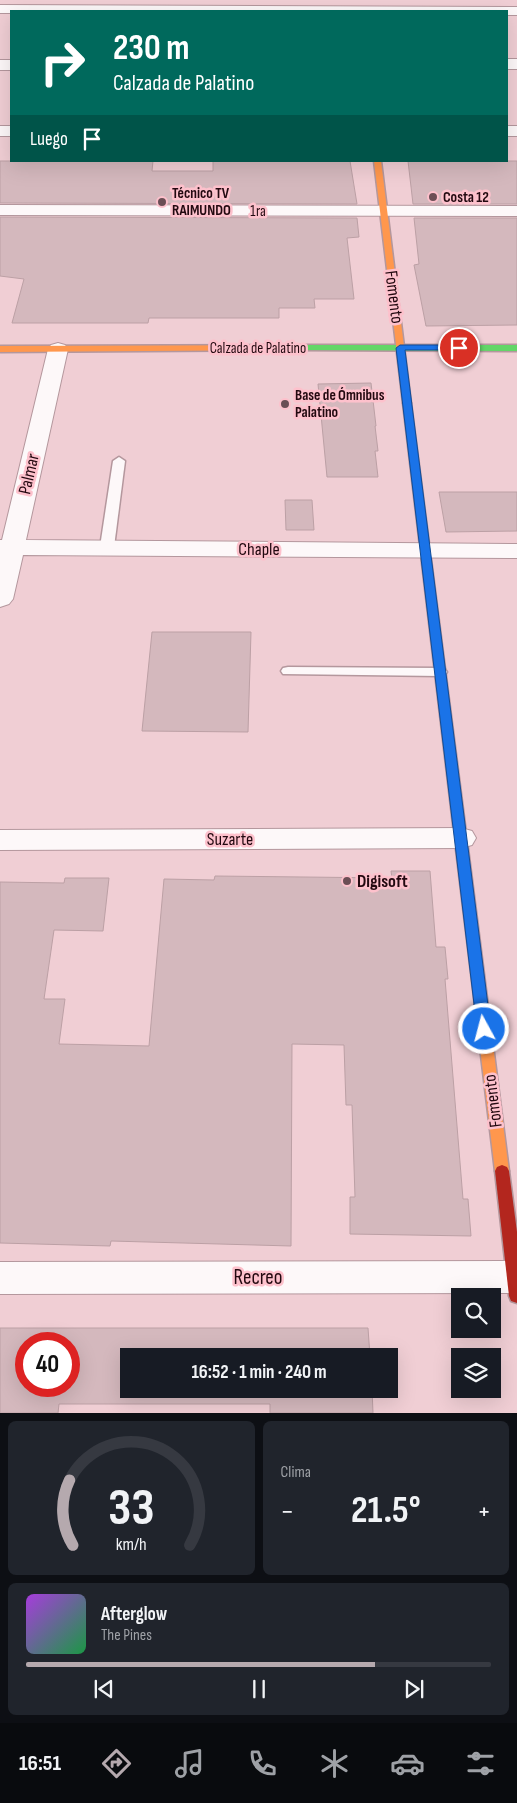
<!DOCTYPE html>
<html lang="es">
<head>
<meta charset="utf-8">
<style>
	:root { --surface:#171b24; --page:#20242c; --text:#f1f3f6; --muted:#9ea1a6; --line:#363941; --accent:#b5a9ae }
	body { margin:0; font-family:"Sofia Sans Condensed",sans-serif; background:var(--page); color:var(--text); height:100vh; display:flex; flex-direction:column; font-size:19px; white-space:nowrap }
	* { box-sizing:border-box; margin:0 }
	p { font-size:16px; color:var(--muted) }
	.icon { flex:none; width:28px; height:28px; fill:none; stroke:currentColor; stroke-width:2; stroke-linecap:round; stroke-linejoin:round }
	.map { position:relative; height:1413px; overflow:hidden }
	.side { display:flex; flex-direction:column; gap:8px; padding:8px; background:#0d0f14; flex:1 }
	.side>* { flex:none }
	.banner { position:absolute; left:10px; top:10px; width:498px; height:152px; border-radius:0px; box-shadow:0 5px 20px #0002; background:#00695c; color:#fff; overflow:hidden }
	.tools { position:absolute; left:451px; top:1288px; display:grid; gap:10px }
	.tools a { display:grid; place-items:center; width:50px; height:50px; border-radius:0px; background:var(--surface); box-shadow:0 5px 20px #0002; font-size:25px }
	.speed { position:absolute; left:15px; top:1332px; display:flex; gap:10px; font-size:25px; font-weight:700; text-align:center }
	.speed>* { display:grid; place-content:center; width:65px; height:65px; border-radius:50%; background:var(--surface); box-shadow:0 5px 20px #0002; line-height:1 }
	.speed .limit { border:8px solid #d22; background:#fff; color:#111 }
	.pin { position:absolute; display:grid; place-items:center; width:42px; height:42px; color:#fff; margin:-21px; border:2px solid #fff; border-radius:50%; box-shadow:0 1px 5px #0007 }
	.me { position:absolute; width:55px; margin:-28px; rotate:353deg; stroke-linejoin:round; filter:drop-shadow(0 0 4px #0008) }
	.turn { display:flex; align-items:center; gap:18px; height:105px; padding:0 20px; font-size:22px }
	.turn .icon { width:65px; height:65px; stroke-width:2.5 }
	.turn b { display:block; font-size:35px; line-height:42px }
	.then { display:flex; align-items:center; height:48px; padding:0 20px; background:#0003; gap:10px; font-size:19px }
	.big { font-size:38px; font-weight:700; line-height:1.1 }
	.side .tile { flex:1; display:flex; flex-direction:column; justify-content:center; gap:8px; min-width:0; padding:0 18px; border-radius:8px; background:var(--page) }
	.side .dial { align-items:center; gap:0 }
	.dial svg { height:130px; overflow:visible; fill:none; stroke:var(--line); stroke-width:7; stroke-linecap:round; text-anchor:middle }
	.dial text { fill:var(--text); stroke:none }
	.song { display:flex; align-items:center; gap:15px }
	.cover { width:60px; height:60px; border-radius:8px; background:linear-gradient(135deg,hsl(280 70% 55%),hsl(140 70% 35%)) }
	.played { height:5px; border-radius:2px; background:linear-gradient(90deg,var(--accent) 75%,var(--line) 75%) }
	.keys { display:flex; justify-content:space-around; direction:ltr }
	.heat { display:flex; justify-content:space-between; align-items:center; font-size:28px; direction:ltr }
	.side .tiles { flex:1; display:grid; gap:8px; grid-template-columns:1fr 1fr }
	.tile:last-child { grid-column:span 2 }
	.trip { position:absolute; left:120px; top:1348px; width:278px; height:50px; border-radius:0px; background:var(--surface); box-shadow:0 5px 20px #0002; font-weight:700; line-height:50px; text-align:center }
	.tab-bar { display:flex; height:80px; justify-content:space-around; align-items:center; background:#090b0e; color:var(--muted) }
	.tab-bar .icon { width:35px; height:35px }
	.tab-bar .current { color:var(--accent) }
	.tab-bar b { font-size:22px; color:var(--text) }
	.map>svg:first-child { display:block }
	.building { fill:#d4b8bd; stroke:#bca0a5; fill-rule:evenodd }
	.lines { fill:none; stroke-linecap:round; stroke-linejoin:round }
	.lane-casing { stroke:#b4979d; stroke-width:3 }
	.street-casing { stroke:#b4979d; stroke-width:2 }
	.fast-casing { stroke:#b4979d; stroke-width:3 }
	.slow-casing { stroke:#b4979d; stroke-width:3 }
	.jam-casing { stroke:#b4979d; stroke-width:3 }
	.lane { fill:#fdf8f9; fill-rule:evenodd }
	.street { fill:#fdf8f9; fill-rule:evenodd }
	.fast { fill:#63d668; fill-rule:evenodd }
	.slow { fill:#ff974d; fill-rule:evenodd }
	.jam { fill:#b3261e; fill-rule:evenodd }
	.route { fill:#1a73e8; stroke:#114b97 }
	.poi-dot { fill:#6b4e55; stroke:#fdc1cc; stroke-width:2 }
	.labels { text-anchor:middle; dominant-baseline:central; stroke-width:5; stroke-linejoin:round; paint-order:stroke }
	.far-poi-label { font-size:15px; font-weight:bold; fill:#230910; stroke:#fdc1cc; text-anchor:start }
	.far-street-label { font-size:15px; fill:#230910; stroke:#fdc1cc }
	.street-label { font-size:18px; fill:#230910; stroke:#fdc1cc }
	.poi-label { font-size:18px; font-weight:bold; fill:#230910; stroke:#fdc1cc; text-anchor:start }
	.near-street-label { font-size:21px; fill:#230910; stroke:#fdc1cc }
</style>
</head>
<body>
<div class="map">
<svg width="517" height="1413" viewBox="0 0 517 1413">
	<rect width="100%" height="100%" fill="#f0ced4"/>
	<g class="building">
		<path d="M0,161H153L152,171H213V161H350L357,204L0,203Z"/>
		<path d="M408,161H517V204H413Z"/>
		<path d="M0,217L357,218L359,237L347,238L354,299H314L315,308H279V318H149L148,323H12L24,279L0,276Z"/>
		<path d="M414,218H517V325L426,326L414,265L419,264Z"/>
		<path d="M371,383L376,426H375L378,451H375L378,477H327L318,384Z"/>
		<path d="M439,492H517V531L446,532Z"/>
		<path d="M285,500H312L314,530H286Z"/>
		<path d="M152,632H251L248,732L142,731Z"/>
		<path d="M391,871H430L436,947H445L448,979H445L463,1199H468L471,1236L350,1234V1197H355L352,1105H346L344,1045L292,1044L291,1246L111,1241L110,1246L0,1243V882L64,883L65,878H109L103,931L54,930L44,999H65L59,1044L149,1046L164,879L214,880L215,876L392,878Z"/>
		<path d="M0,1328H368L370,1356H129V1389H372L373,1413H270V1404H59L58,1413H0ZM26,1344H69V1386H26Z"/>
	</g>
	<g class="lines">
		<g class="lane-casing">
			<g id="lane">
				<path d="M119,457L125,461L114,547L107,551L100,547L113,461Z"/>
				<path d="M288,667L440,668L445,669L447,672L445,675L440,676L283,674L281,671L283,668Z"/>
			</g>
		</g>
		<g class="street-casing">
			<g id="street">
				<path d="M0,5L517,7V15H506V11H11V13H0Z"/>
				<rect x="506" y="59" width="11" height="10"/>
				<rect x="0" y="60" width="11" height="10"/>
				<rect x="0" y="126" width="11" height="10"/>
				<rect x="506" y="126" width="11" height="10"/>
				<path d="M0,205L517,206V216L0,215Z"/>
				<path d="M58,343L65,345L68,349L26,540L517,544V558L23,555L13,599L9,604L0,607V540H2L48,349L51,345Z"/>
				<path d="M461,828L472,831L476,838L472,845L461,848L0,850V830Z"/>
				<path d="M517,1261V1293L0,1294V1262Z"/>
			</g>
		</g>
		<g class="fast-casing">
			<g id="fast">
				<path d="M297,345H517V351L294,350V346Z"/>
				<path d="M407,400L411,403L467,841L465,844H457L455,841L403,403Z"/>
			</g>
		</g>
		<g class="slow-casing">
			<g id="slow">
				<path d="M374,161H381L411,403L407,406L403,403Z"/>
				<path d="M297,345L300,346V350L0,352V346Z"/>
				<path d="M461,837L465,838L467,841L509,1171L507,1175L502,1177L497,1175L495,1171L455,841L457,838Z"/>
			</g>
		</g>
		<g class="jam-casing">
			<path id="jam" d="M502,1165L507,1167L509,1171L517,1232V1303L511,1301L509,1296L495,1171L497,1167Z"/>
		</g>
		<use href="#lane" class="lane"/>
		<use href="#street" class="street"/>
		<use href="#fast" class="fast"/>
		<use href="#slow" class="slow"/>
		<use href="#jam" class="jam"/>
	</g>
	<path class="route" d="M459,345L462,346V350H405L491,1029L489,1032L484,1034L479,1032L477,1029L396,348L400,345Z"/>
	<g class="poi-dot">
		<circle cx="433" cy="197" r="5"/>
		<circle cx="162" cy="202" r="5"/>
		<circle cx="285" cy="404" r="5"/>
		<circle cx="347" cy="881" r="5"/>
	</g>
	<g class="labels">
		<g class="far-poi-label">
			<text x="172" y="193">Técnico TV<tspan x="172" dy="17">RAIMUNDO</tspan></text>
			<text x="443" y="197">Costa 12</text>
			<text x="295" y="395">Base de Ómnibus<tspan x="295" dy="17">Palatino</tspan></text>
		</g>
		<g class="far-street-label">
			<text x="258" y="211">1ra</text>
			<text x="258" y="348">Calzada de Palatino</text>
		</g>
		<g class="street-label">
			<text transform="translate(394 297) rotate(83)">Fomento</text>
			<text transform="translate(29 474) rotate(-77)">Palmar</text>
			<text x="259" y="549">Chaple</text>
			<text x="230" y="839">Suzarte</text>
			<text transform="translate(493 1101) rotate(-97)">Fomento</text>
		</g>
		<g class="poi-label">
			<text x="357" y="881">Digisoft</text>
		</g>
		<g class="near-street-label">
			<text x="258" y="1277">Recreo</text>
		</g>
	</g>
</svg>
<div class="tools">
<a><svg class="icon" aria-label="search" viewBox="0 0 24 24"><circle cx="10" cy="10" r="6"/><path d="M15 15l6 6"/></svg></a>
<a><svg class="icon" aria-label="layers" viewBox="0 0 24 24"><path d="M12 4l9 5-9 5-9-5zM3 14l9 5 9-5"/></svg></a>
</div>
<div class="speed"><div class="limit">40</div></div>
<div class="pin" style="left:459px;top:348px;background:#d93025"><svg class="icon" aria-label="arrive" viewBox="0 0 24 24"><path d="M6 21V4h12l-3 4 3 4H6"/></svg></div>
<svg class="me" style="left:484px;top:1029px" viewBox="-20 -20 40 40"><circle r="17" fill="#1a73e8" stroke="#fff" stroke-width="3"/><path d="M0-11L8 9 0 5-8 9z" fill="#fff"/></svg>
<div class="trip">16:52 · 1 min · 240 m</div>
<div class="banner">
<div class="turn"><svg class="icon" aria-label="right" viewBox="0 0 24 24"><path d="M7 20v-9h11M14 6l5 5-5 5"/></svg><div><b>230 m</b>Calzada de Palatino</div></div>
<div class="then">Luego<svg class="icon" aria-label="arrive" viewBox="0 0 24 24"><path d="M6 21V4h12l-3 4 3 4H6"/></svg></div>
</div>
</div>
<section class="side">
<div class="tiles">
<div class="tile dial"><svg viewBox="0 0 100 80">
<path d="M14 69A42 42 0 1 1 86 69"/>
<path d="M14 69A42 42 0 0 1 12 29" stroke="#b5a9ae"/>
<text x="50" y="56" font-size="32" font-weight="700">33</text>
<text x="50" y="72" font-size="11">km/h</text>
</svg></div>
<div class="tile"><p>Clima</p>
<div class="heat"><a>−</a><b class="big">21.5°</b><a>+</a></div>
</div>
<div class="tile">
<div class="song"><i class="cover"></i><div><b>Afterglow</b><p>The Pines</p></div></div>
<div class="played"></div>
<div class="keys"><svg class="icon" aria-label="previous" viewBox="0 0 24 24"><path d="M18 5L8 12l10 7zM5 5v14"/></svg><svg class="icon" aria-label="pause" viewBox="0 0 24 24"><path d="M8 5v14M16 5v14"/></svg><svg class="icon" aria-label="next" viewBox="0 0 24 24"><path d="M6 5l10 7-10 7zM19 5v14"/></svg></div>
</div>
</div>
</section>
<nav class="tab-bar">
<b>16:51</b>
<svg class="icon current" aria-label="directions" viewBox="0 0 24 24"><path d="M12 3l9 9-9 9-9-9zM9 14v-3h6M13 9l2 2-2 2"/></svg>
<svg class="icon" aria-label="music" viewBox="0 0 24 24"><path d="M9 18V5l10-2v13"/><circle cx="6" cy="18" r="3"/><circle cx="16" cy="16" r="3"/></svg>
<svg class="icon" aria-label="phone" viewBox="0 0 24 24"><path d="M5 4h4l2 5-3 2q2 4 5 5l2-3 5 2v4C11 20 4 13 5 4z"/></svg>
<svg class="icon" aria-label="climate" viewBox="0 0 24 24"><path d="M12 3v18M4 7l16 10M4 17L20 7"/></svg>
<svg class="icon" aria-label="car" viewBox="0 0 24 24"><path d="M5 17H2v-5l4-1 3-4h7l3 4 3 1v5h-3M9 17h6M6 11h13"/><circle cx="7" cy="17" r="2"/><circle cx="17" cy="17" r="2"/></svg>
<svg class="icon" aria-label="filters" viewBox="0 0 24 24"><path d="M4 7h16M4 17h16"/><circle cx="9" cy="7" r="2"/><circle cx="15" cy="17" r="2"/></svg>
</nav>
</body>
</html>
